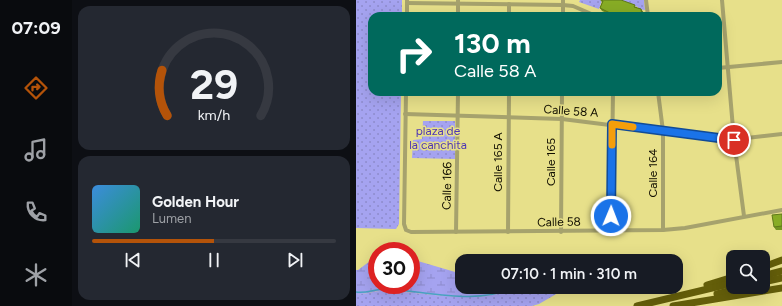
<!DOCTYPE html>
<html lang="en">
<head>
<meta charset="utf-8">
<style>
	:root { --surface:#171b24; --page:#242831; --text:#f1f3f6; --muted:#9ea1a6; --line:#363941; --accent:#b45309 }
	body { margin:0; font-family:Figtree,sans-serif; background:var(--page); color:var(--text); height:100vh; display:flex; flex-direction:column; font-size:15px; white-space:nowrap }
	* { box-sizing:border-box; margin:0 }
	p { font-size:13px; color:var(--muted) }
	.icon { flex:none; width:22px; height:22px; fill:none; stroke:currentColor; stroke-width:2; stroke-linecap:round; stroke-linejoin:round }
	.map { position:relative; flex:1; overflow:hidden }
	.sheet { display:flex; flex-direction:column; gap:6px; padding:6px; background:#0d0f14; width:284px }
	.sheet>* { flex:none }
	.banner { position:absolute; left:12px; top:12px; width:354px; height:84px; border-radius:12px; box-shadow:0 4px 16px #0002; background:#00695c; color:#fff; overflow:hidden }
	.fabs { position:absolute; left:370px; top:250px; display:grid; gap:8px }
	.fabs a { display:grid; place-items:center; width:44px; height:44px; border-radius:8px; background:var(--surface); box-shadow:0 4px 16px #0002; font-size:20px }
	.speed { position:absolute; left:12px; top:242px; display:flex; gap:8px; font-size:20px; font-weight:700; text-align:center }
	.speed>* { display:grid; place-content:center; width:52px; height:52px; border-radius:50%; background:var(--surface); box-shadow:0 4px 16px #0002; line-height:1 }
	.speed .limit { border:6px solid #d22; background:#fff; color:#111 }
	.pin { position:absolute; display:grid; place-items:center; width:34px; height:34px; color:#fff; margin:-17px; border:2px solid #fff; border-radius:50%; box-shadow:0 1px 4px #0007 }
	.me { position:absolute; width:44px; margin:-22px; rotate:1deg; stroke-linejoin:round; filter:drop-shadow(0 0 3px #0008) }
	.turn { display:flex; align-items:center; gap:14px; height:84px; padding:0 20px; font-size:18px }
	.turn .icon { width:52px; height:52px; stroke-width:2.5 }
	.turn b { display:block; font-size:28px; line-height:34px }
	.sheet .card { flex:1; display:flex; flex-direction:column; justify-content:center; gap:6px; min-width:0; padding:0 14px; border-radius:12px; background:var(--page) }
	.sheet .dial { align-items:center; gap:0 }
	.dial svg { height:104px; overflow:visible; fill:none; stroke:var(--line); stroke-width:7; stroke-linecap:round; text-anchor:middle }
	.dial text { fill:var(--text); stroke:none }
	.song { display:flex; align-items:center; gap:12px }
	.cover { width:48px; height:48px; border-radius:6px; background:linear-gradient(135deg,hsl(210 70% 55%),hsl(160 70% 35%)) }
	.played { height:4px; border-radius:2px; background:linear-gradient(90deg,var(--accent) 50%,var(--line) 50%) }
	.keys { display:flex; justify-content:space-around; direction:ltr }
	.trip { position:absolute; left:99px; top:254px; width:228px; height:40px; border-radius:12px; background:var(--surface); box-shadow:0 4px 16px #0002; font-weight:600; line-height:40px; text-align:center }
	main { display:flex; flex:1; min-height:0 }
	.dock { display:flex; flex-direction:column; width:72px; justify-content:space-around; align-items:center; background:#090b0e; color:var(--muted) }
	.dock .icon { width:28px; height:28px }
	.dock .selected { color:var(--accent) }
	.dock b { font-size:18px; color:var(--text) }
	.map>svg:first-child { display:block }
	.grass { fill:url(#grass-dots) }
	.wetland { fill:url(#wetland-marsh) }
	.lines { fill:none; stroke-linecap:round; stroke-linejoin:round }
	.stream { stroke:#4aa3c2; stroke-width:1.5 }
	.street { stroke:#a6a26d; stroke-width:4 }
	.highway { stroke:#645e0a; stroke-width:7 }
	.wall { fill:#749420 }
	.shaded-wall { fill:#5e781a }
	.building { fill:#87ac25; stroke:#5e781a }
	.route-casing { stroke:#114b97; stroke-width:10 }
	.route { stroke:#1a73e8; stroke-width:7 }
	.slow { stroke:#f59e0b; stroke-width:7 }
	.labels { text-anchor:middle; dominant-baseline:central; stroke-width:3; stroke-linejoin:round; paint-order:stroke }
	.street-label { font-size:12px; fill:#120f00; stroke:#e7e08a }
	.park-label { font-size:12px; fill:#4e35b5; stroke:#e7e08a }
</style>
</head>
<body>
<main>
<nav class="dock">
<b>07:09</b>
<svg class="icon selected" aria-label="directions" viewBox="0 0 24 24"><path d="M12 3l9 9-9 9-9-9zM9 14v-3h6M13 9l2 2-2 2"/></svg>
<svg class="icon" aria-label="music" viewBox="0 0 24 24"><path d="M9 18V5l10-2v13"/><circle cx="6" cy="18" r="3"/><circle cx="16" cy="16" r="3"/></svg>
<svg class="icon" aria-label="phone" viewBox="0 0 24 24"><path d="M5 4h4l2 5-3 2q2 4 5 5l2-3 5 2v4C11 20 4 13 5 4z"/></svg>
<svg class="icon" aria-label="climate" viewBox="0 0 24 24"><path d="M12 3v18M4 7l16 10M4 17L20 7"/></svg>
</nav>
<section class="sheet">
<div class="card dial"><svg viewBox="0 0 100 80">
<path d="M14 69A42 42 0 1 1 86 69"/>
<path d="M14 69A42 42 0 0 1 10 34" stroke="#b45309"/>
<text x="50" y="56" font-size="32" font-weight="700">29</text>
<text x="50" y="72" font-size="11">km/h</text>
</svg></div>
<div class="card">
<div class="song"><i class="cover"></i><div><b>Golden Hour</b><p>Lumen</p></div></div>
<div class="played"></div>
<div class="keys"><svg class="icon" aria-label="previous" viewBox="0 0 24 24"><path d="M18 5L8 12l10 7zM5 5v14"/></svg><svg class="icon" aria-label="pause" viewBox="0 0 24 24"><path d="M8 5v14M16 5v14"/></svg><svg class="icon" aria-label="next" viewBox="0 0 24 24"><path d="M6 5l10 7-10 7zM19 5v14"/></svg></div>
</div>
</section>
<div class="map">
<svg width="426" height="306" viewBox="0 0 426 306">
	<defs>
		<pattern id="grass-dots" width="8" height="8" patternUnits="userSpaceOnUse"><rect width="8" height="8" fill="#a5a3f0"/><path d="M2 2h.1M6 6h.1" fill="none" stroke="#8d8bcc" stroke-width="1.8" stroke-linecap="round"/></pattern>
		<pattern id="wetland-marsh" width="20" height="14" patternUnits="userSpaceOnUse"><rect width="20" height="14" fill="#a5a3f0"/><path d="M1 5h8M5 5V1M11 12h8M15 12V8" fill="none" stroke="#8d8bcc"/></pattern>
	</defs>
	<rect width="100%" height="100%" fill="#e7e08a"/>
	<g class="grass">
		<path d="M0,0H46V16H16V92H45L43,224L40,229L0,228Z"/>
		<path d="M224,0H246L243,9L223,2Z"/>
		<path d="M260,0H288L289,10L282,9V7Z"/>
		<path d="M67,121H99V159L56,158L57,140L66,139Z"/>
		<path d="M162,287L201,288L202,293L183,304L176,306H0V294C11,295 20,290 30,291C76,292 120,306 162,287Z"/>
	</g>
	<path class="wetland" d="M55,259L106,274V287H162C121,306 76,292 30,291C20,290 11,295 0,294V270H2L14,261L21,262V285H55Z"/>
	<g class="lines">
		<path class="stream" d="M0,292C11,294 20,288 31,289C71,291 121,306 158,287"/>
		<g class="street">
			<path d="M290,0L292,16"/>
			<path d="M366,0L378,140L388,216"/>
			<path d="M51,3L207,5L217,6L240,16"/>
			<path d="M51,16V0"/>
			<path d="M102,16V0"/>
			<path d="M153,16V4"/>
			<path d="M207,16V0"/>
			<path d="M362,68L426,62"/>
			<path d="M50,92L48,224L50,230L55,232L307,230L329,228L426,210"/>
			<path d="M302,92L307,131V230"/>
			<path d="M49,114L206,119L373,140L426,134"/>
			<path d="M255,231L257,92"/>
			<path d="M100,232L102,92"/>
			<path d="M152,232L153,92"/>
			<path d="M205,232L206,92"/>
		</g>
		<g class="highway">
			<path d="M407,267L426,260"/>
			<path d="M407,276L426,271"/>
			<path d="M407,282L426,278"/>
			<path d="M351,285L377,277"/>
			<path d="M361,294L388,287"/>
			<path d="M281,306L377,283"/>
			<path d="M317,306L426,288"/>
		</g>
	</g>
	<g class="wall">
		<path d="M244,0L281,7V8L285,9L287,12V16H257L246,11L244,8L246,2Z"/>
		<path d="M426,214V230H420L418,227Z"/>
	</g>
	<path class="shaded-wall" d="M285,9L287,12V16H286Z"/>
	<g class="building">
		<path d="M245,0H265L279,5L278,7L285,9L286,16H260L244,8L247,1Z"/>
		<path d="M426,214V226L418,227L416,215Z"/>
	</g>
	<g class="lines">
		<g class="route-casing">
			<path id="route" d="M255,216L256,124L378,140"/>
		</g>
		<use href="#route" class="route"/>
		<path class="slow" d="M256,145V124L277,127"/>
	</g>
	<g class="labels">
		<g class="street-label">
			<text transform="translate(215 111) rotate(4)">Calle 58 A</text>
			<text transform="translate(142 162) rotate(-90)">Calle 165 A</text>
			<text transform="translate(195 162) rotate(-90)">Calle 165</text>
			<text transform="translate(297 173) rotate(-90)">Calle 164</text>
			<text transform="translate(91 186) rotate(-89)">Calle 166</text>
			<text transform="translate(203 222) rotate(-1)">Calle 58</text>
		</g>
		<g class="park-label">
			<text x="82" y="131">plaza de<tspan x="82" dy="14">la canchita</tspan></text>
		</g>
	</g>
</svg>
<div class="fabs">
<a><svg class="icon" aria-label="search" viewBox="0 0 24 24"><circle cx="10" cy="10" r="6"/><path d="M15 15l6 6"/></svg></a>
</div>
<div class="speed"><div class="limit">30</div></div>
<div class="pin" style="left:378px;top:140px;background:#d93025"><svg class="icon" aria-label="arrive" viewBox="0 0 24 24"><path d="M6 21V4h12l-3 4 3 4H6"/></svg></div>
<svg class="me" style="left:255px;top:216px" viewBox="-20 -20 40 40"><circle r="17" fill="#1a73e8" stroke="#fff" stroke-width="3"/><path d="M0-11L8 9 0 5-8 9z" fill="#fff"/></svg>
<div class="trip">07:10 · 1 min · 310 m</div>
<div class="banner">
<div class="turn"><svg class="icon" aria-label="right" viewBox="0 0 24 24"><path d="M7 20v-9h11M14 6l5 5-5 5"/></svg><div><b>130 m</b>Calle 58 A</div></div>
</div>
</div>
</main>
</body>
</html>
